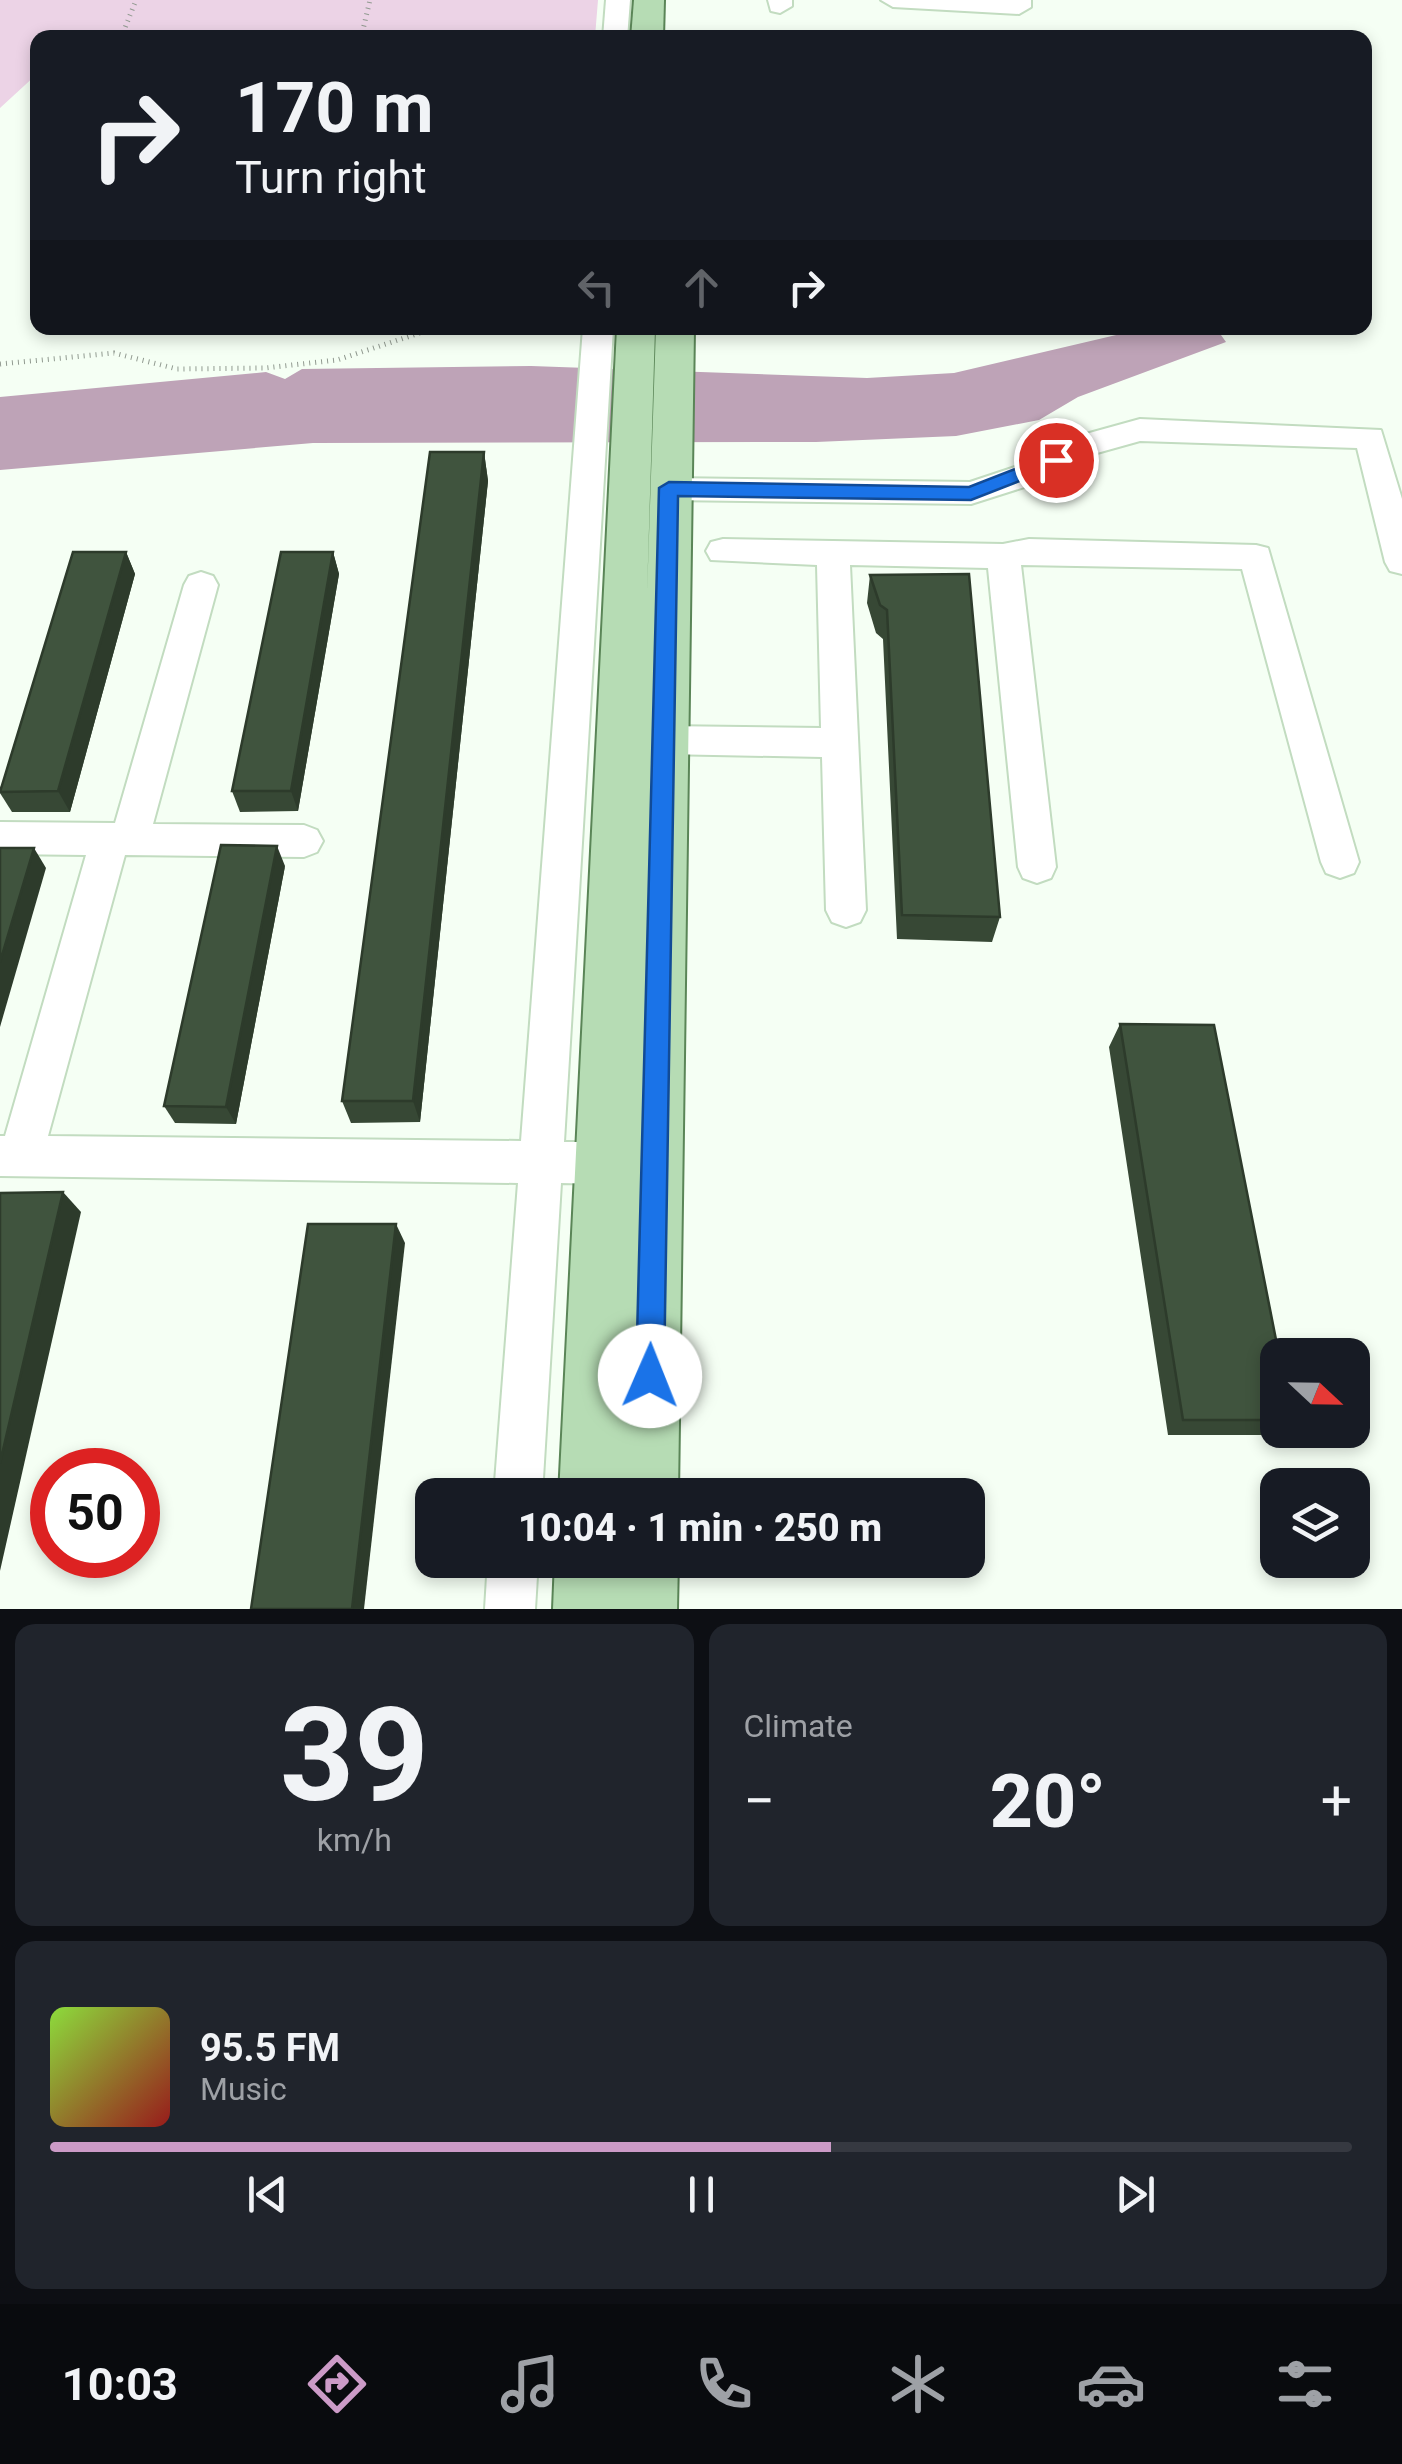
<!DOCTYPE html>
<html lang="en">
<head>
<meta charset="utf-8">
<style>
	:root { --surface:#171b24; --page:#20242c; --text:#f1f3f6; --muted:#9ea1a6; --line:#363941; --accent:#cc9bc7 }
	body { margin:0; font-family:Roboto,sans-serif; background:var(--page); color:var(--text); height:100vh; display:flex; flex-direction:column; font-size:38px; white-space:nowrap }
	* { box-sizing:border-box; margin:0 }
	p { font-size:32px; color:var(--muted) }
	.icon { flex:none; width:55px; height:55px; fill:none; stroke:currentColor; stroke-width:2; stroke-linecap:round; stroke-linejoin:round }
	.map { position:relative; height:1609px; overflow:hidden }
	.side { display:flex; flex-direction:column; gap:15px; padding:15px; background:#0d0f14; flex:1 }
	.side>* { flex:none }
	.guide { position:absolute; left:30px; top:30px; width:1342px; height:305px; border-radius:20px; box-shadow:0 5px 15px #0003; background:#171b24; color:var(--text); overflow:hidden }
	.needle { width:65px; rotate:112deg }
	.buttons { position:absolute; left:1260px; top:1338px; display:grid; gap:20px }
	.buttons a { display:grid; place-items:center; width:110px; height:110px; border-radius:20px; background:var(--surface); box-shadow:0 5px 15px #0003; font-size:50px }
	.speed { position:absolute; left:30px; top:1448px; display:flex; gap:20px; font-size:50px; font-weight:700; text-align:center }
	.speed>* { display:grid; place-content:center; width:130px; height:130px; border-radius:50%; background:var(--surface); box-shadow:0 5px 15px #0003; line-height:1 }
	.speed .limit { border:15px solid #d22; background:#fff; color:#111 }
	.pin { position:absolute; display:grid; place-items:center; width:85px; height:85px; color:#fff; margin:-42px; border:5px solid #fff; border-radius:50%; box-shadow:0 2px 10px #0007 }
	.me { position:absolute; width:110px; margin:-55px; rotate:1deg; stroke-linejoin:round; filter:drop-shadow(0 0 8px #0008) }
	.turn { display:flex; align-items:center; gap:35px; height:210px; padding:0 40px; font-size:45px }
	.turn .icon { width:130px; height:130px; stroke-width:2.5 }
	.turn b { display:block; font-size:70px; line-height:85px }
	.lanes { display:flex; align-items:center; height:95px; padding:0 40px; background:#0003; justify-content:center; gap:50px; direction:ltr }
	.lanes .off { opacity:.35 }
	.big { font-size:75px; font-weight:800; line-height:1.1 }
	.side .tile { flex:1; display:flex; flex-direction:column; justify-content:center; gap:15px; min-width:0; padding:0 35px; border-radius:20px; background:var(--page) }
	.side .dial { align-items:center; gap:0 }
	.dial b { font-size:130px; line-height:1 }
	.song { display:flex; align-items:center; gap:30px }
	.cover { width:120px; height:120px; border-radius:15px; background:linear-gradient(135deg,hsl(90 70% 55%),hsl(0 70% 35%)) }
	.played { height:10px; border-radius:5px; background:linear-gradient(90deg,var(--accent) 60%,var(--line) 60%) }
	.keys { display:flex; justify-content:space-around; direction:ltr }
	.heat { display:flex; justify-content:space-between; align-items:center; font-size:55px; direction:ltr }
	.side .tiles { flex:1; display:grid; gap:15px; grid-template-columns:1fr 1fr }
	.tile:last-child { grid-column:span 2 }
	.trip { position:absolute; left:415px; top:1478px; width:570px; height:100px; border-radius:20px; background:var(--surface); box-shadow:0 5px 15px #0003; font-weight:800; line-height:100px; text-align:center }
	.menu { display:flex; height:160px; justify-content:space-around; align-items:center; background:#090b0e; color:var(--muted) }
	.menu .icon { width:70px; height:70px }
	.menu .selected { color:var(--accent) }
	.menu b { font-size:45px; color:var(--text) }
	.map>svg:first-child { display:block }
	.green { fill:#ecd3e6 }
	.water { fill:#bea3b7 }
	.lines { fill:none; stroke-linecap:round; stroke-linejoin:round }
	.minor-casing { stroke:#c2dcc0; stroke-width:4 }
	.major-casing { stroke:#5a8557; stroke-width:4 }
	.path { stroke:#919a90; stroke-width:5; stroke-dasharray:1 5; stroke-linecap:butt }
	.minor { fill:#fff; fill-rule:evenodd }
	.major { fill:#b6dcb4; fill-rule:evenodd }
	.wall { fill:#374835 }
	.shaded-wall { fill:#2d3b2b }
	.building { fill:#40543e; stroke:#2d3b2b; stroke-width:2.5 }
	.route { fill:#1a73e8; stroke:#114b97; stroke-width:2.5 }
</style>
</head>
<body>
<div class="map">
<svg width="1402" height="1609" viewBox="0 0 1402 1609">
	<rect width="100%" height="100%" fill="#f5fff4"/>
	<path class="green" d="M0,0H598L595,37L38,38L37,74L0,108Z"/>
	<path class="water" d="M1146,328H1216L1226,342L1078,397L1039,420L956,436L816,442L313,443L0,470V397L266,372L285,379L302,369L531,366L867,378L954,373Z"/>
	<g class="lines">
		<g class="minor-casing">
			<g id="minor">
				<path d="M606,0H630L627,38H603Z"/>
				<path d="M768,0H792V6L780,13L771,11Z"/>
				<path d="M881,0H1031V7L1019,14L893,7Z"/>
				<path d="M583,328H613L564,1142H603L618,1148L625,1163L618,1178L603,1184L561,1183L542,1495H494L518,1183L0,1176V1136H5L86,855L0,854V822L115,823L184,585L189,576L201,572L213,576L218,585L153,824L304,825L317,830L323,841L317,852L304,857L125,855L48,1136L521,1141Z"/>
				<path d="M1140,419L1381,430L1402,499V574L1390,571L1385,562L1357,448L1140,441L1097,453L1037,483L971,504L669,500L658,497L653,489L658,481L669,478L970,482L1015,467L1075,437Z"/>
				<path d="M723,539L1003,544L1029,539L1256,545L1268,548L1359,862L1354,873L1340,878L1326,873L1321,862L1242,569L1021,565L1056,867L1051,878L1037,883L1023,878L1018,867L988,568L850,565L866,910L860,922L846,927L832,922L826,910L822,757L663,754L650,750L645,740L650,730L663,726L821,728L817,565L711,560L706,551L711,542Z"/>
				<path d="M488,1560H538L535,1609H485Z"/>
			</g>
		</g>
		<g class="major-casing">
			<g id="major">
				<path d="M634,0H664L663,38H631Z"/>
				<path d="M617,328H655L647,595L656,328H694L678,1495H559Z"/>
				<path d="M555,1560H678L677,1609H553Z"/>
			</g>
		</g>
		<g class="path">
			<path d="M121,38L136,0"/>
			<path d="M361,38L370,0"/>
			<path d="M0,364L114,353L177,369L265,368L337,360L435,328"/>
		</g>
		<use href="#minor" class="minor"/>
		<use href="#major" class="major"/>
	</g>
	<g class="wall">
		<path d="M484,452L488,481L420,1122L351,1123L342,1101Z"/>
		<path d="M126,552L135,574L70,812H12L0,793V788Z"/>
		<path d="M333,552L339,574L298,811L240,812L232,791Z"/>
		<path d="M969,574L1000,917L992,942L897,939L883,639L876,633L867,603L870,575Z"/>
		<path d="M285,866L236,1124L175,1123L164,1106Z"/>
		<path d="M1120,1024L1278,1355V1430H1280L1274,1435H1168L1109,1047Z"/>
	</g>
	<g class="shaded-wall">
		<path d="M484,452L488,481L420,1122L413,1101Z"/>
		<path d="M126,552L135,574L70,812L58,791Z"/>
		<path d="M333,552L339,574L298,811L291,791Z"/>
		<path d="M277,846L285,866L236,1124L226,1107Z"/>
		<path d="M34,848L46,868L0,1027V962Z"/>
		<path d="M63,1192L81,1212L0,1571V1463Z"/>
		<path d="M396,1224L405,1243L364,1609H352Z"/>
	</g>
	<g class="building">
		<path d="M430,452H484L413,1101H342Z"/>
		<path d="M73,552H126L58,791L0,792Z"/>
		<path d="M281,552H333L291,791H232Z"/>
		<path d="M969,574L1000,917L902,915L887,610L880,605L870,575Z"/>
		<path d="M221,845L277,846L226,1107L164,1106Z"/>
		<path d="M0,848H34L0,962Z"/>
		<path d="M1120,1024L1214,1025L1279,1355H1278V1420H1183Z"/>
		<path d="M63,1192L0,1463V1193Z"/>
		<path d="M308,1224H396L352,1609H251Z"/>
	</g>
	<path class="route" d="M1056,453L1063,455V464L971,500L678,496L664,1376L660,1386L650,1390L640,1386L636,1376L659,488L669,482L969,487Z"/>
</svg>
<div class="buttons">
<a><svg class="needle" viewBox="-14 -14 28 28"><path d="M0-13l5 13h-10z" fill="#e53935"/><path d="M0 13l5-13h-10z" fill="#9ea1a6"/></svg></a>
<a><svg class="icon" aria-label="layers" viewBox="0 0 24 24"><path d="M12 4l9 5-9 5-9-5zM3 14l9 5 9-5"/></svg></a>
</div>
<div class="speed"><div class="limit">50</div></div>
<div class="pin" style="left:1056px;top:460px;background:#d93025"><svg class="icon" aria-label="arrive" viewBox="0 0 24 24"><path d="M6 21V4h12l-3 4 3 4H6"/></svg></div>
<svg class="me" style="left:650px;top:1376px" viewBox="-20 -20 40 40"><circle r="19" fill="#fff"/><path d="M0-13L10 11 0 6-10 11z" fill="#1a73e8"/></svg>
<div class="trip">10:04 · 1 min · 250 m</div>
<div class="guide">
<div class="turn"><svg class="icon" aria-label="right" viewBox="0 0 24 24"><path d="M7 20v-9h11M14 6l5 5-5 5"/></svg><div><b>170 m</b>Turn right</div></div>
<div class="lanes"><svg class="icon off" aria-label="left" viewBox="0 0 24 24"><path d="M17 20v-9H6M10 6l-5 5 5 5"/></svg><svg class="icon off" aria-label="ahead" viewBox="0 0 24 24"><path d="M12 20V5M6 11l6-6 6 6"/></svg><svg class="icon" aria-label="right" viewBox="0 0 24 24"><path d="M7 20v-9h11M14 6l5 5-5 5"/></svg></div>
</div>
</div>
<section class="side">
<div class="tiles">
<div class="tile dial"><b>39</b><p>km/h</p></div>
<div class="tile"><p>Climate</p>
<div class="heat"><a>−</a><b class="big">20°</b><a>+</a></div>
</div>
<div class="tile">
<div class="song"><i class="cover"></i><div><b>95.5 FM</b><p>Music</p></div></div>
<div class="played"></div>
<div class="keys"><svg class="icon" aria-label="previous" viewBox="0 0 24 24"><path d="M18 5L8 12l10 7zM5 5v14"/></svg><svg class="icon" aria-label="pause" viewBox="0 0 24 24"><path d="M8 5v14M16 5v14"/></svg><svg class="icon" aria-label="next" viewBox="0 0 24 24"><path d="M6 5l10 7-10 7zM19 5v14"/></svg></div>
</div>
</div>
</section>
<nav class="menu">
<b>10:03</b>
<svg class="icon selected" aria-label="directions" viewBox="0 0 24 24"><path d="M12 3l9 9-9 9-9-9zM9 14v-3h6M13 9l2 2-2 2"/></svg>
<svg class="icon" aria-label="music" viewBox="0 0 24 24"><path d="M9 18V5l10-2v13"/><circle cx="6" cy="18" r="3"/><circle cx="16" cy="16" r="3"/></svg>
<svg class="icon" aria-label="phone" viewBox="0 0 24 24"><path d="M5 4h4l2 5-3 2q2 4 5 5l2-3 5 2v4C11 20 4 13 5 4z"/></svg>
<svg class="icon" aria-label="climate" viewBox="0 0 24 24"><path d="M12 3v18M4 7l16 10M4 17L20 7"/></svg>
<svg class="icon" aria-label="car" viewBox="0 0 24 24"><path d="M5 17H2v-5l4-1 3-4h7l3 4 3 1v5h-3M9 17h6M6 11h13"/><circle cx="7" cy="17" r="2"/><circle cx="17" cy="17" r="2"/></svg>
<svg class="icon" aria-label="filters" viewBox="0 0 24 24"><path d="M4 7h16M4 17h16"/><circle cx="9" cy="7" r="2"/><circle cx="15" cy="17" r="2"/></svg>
</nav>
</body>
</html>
